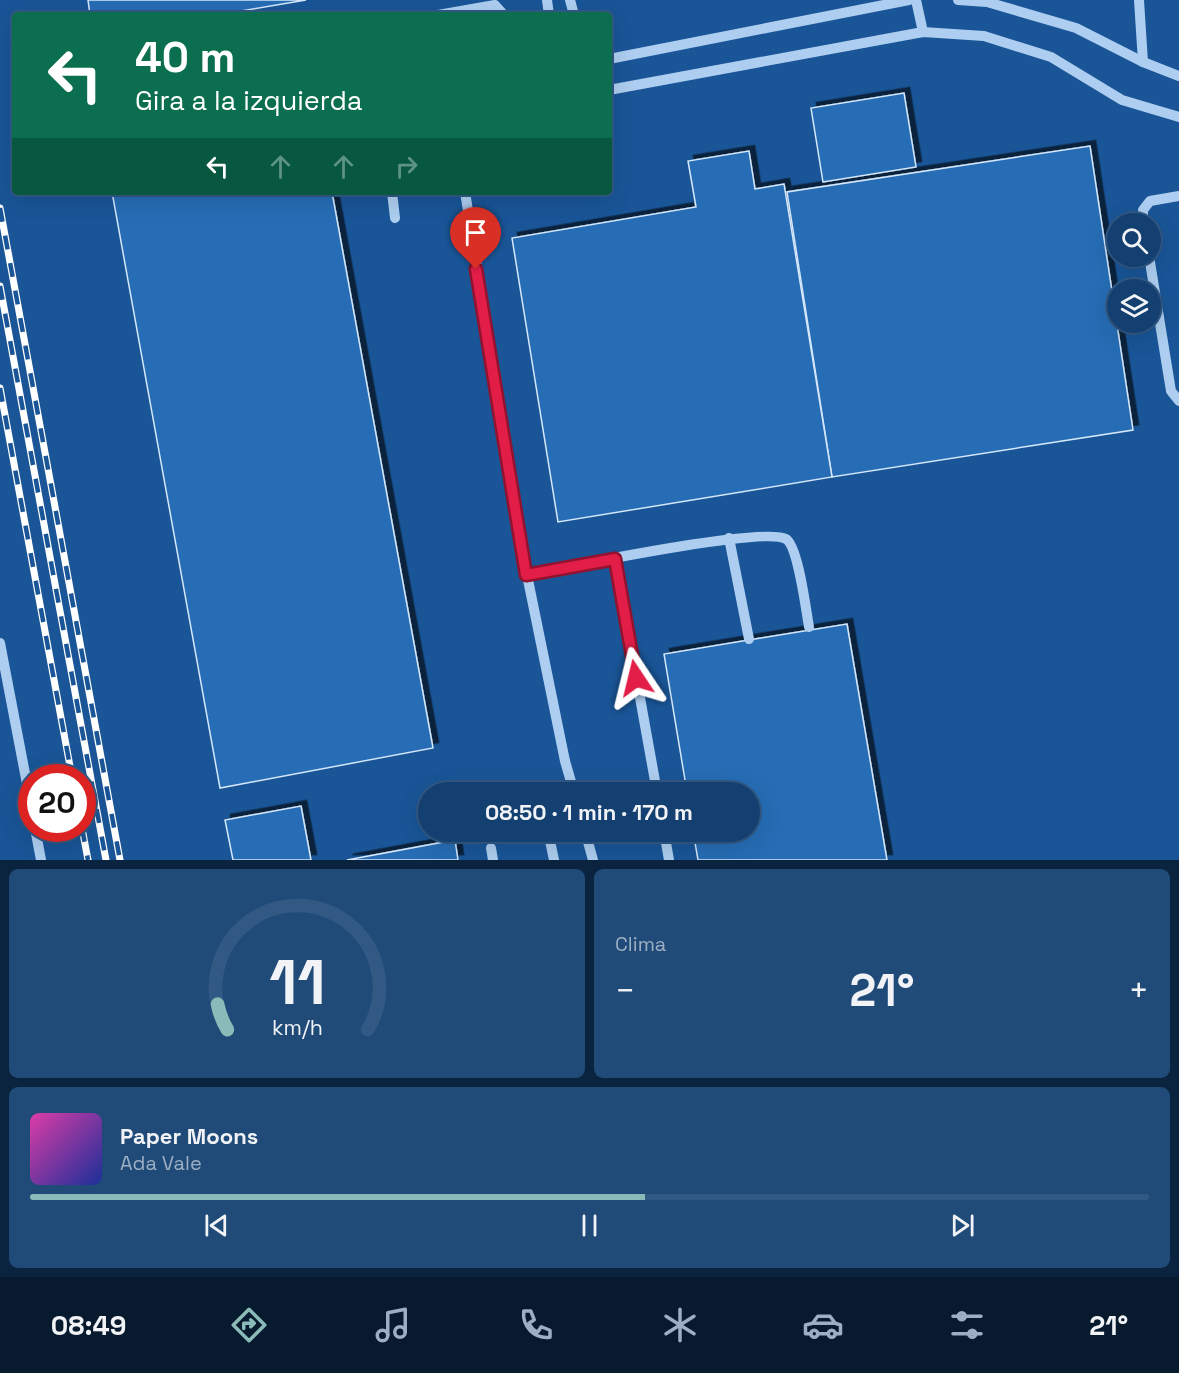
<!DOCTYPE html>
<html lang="es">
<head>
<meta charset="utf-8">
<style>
	:root { --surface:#134071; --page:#204b79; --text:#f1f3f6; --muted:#9dafc3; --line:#325984; --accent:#8bbbb9 }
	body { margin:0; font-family:"Space Grotesk",sans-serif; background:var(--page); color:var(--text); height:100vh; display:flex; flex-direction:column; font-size:22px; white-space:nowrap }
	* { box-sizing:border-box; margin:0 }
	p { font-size:20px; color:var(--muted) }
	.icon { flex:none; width:33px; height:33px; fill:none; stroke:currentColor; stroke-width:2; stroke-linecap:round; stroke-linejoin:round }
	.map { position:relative; height:860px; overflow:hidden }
	.details { display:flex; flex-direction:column; gap:9px; padding:9px; background:#0a233e; flex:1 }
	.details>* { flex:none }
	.banner { position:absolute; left:12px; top:12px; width:600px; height:183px; border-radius:6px; box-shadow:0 6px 24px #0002,0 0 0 2px var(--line); background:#0b6e4f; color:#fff; overflow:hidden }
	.controls { position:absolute; left:1107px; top:213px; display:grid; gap:12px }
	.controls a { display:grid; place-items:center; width:54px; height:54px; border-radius:50%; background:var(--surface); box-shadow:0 6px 24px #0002,0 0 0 2px var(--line); font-size:30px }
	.speed { position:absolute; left:18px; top:764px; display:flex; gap:12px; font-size:30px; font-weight:700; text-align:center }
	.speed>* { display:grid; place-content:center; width:78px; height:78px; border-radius:50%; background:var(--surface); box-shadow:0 6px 24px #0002,0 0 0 2px var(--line); line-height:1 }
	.speed .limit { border:9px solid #d22; background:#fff; color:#111 }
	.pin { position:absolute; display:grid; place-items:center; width:51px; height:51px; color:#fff; margin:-62px -26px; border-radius:50% 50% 50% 0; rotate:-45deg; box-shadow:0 0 6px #0007 }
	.pin .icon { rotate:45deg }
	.me { position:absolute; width:66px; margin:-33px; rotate:350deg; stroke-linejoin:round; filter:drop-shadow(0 0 4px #0008) }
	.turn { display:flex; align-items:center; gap:21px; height:126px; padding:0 24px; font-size:27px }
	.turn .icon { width:78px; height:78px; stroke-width:2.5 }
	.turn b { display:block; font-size:42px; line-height:51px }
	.lanes { display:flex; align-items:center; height:57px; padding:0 24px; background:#0003; justify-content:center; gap:30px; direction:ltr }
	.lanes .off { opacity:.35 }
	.big { font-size:45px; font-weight:600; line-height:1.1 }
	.details .widget { flex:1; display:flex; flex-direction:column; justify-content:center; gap:9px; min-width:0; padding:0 21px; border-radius:9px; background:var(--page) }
	.details .dial { align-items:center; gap:0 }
	.dial svg { height:156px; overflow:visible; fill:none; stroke:var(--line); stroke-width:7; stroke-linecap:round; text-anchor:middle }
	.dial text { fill:var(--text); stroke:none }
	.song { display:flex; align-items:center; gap:18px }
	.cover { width:72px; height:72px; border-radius:9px; background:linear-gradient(135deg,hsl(320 70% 55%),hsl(230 70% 35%)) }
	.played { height:6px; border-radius:3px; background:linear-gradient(90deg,var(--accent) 55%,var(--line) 55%) }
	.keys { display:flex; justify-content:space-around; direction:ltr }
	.heat { display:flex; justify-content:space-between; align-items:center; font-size:33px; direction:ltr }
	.details .tiles { flex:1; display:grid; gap:9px; grid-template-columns:1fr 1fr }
	.widget:last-child { grid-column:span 2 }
	.trip { position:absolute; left:418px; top:782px; width:342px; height:60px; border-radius:30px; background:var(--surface); box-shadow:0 6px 24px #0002,0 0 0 2px var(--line); font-weight:600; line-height:60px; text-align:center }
	.menu { display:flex; height:96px; justify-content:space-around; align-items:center; background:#081a2d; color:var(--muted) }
	.menu .icon { width:42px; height:42px }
	.menu .active { color:var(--accent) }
	.menu b { font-size:27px; color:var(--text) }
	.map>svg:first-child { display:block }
	.building { fill:#286db5; stroke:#d4e7fb; stroke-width:1.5; filter:url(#shadow) }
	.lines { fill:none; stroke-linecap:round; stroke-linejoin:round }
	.minor { stroke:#adcef0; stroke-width:10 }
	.rail-casing { stroke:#fff; stroke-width:7 }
	.rail { stroke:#195597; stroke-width:4.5; stroke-dasharray:14; stroke-linecap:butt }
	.route-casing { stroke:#92132f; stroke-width:15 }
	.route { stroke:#e11d48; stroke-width:10 }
</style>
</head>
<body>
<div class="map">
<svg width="1179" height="860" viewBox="0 0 1179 860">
	<defs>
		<filter id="shadow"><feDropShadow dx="5.5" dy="-5.5" stdDeviation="0" flood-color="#0009"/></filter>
	</defs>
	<rect width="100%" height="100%" fill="#195597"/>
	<g class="building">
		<path d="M88,0H306L217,15H90Z"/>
		<path d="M904,93L916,167L823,182L811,108Z"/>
		<path d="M1090,146L1133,430L832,477L787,192Z"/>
		<path d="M749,151L755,189L784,184L832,477L558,522L512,238L696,207L688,161Z"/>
		<path d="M112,192H332L433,748L220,788Z"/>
		<path d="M847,624L887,860H698L693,831H750V792H687L664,654Z"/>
		<path d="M301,806L311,860H233L225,820Z"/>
		<path d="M455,840L458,860H347Z"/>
	</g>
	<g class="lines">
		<g class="minor">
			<path d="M547,0L549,15"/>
			<path d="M570,0L574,15"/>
			<path d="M916,0L923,32"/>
			<path d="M958,0L987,2L1076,28L1143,62L1179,76"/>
			<path d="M1139,0L1143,62"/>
			<path d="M438,15L495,5L504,15"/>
			<path d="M609,59L909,0"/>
			<path d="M609,90L923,32L984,36L1051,57L1122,100L1179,117"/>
			<path d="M392,192L395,218"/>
			<path d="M465,192L527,575L565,761L574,792"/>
			<path d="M1143,224V210L1150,201L1179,196"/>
			<path d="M1149,256L1171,391L1179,401"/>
			<path d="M729,538L749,639"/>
			<path d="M615,559L657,792"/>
			<path d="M527,575C563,568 764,526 786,539C798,546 806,610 809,627"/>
			<path d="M0,643L32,810"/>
			<path d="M35,828L41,860"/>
			<path d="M585,831L593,860"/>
			<path d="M664,831L669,860"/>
			<path d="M549,836L554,860"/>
			<path d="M491,848L493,860"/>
		</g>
		<g class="rail-casing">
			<g id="rail">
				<path d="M0,208L120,860"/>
				<path d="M0,286L106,860"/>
				<path d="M0,388L72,777"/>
				<path d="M82,828L88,860"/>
			</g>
		</g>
		<use href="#rail" class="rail"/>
	</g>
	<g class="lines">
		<g class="route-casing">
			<path id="route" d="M476,269L526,575L615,559L636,678"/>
		</g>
		<use href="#route" class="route"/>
	</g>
</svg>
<div class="controls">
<a><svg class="icon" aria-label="search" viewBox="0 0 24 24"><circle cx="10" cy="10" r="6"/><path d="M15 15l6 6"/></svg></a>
<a><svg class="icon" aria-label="layers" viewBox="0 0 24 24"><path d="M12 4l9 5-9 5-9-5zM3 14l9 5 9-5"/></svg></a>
</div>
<div class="speed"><div class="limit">20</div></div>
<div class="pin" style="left:476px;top:269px;background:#d93025"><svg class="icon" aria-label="arrive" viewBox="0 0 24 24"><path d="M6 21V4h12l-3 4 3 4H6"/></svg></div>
<svg class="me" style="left:636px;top:678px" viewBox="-20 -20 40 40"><path d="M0-17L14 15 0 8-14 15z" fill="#e11d48" stroke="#fff" stroke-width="4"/></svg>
<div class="trip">08:50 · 1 min · 170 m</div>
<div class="banner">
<div class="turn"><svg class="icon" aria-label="left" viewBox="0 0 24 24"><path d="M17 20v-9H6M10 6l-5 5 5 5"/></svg><div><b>40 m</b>Gira a la izquierda</div></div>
<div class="lanes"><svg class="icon" aria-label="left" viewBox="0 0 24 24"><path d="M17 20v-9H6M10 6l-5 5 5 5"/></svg><svg class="icon off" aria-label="ahead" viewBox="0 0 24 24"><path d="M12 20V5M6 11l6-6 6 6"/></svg><svg class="icon off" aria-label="ahead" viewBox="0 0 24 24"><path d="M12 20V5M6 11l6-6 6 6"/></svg><svg class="icon off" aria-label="right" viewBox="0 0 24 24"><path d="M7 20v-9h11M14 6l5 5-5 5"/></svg></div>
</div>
</div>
<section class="details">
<div class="tiles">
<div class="widget dial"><svg viewBox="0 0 100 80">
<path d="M14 69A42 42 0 1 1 86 69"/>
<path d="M14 69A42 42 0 0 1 9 56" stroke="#8bbbb9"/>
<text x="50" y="56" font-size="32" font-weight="700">11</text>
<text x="50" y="72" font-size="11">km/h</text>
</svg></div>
<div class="widget"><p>Clima</p>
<div class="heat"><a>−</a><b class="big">21°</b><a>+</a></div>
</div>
<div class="widget">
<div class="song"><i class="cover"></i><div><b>Paper Moons</b><p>Ada Vale</p></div></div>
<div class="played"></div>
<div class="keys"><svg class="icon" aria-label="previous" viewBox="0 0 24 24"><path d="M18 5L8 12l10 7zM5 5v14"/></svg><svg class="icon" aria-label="pause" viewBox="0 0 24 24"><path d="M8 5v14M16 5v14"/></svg><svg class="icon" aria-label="next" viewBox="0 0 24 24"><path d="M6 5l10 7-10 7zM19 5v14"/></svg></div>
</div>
</div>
</section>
<nav class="menu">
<b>08:49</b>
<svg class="icon active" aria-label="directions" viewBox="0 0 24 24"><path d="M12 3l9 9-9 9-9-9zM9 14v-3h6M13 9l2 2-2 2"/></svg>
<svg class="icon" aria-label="music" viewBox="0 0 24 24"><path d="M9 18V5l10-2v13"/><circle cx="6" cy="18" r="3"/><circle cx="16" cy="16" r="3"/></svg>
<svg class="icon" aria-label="phone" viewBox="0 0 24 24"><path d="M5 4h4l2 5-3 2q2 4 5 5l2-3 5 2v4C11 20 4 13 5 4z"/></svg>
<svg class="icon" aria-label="climate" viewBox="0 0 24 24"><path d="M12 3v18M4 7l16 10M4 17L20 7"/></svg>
<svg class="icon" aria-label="car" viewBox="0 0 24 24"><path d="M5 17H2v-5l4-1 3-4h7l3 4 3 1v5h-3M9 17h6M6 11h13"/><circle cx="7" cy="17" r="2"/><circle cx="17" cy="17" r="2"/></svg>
<svg class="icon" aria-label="filters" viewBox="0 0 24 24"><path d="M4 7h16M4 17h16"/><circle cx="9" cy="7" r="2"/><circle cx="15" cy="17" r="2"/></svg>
<b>21°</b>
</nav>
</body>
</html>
